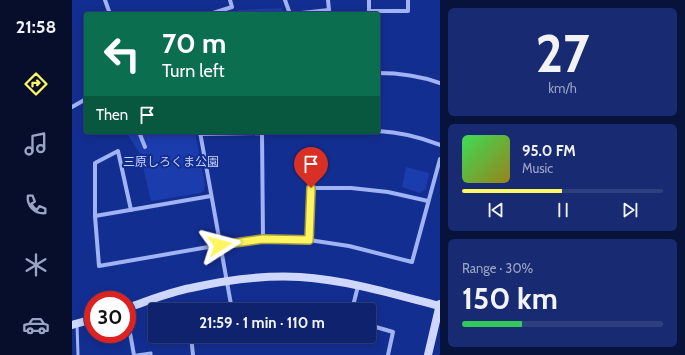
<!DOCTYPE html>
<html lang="en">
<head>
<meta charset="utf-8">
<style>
	:root { --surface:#0e226d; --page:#172a72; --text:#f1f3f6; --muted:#9ba4c2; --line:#2e3f80; --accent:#fff561 }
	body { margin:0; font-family:Cabin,"Noto Sans JP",sans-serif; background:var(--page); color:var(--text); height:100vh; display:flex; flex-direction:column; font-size:15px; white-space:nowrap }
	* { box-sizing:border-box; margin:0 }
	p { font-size:13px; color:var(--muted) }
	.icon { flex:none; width:22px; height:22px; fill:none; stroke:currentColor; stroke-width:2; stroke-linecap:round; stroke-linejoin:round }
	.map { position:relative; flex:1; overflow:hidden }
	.panel { display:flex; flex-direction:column; gap:8px; padding:8px; background:#08133c; width:245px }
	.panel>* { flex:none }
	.guide { position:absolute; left:12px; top:12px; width:296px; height:122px; border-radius:4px; box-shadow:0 2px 10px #0003,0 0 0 1px var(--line); background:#0b6e4f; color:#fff; overflow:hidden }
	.speed { position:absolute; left:12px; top:291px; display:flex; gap:8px; font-size:20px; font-weight:700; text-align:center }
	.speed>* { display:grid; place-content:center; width:52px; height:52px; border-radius:50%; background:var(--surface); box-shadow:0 2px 10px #0003,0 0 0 1px var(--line); line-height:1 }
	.speed .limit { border:6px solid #d22; background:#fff; color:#111 }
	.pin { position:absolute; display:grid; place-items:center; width:34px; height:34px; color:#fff; margin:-41px -17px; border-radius:50% 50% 50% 0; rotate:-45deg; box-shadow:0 0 4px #0007 }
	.pin .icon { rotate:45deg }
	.me { position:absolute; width:44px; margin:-22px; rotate:81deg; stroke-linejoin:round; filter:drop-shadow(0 0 3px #0008) }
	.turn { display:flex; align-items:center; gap:14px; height:84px; padding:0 12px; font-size:18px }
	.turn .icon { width:52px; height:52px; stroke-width:2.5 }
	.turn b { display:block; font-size:28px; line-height:34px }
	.then { display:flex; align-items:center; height:38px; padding:0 12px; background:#0003; gap:8px; font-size:15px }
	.big { font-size:30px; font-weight:700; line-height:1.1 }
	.panel .tile { flex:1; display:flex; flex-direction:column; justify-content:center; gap:6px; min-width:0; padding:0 14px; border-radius:6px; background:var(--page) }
	.panel .dial { align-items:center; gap:0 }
	.dial b { font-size:52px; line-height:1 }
	.song { display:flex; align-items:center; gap:12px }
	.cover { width:48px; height:48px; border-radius:6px; background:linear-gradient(135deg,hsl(130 70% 55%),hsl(50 70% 35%)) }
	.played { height:4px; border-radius:2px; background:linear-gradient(90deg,var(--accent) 50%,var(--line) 50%) }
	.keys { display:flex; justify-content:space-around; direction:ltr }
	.charge { height:6px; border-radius:3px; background:linear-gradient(90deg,#34c759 30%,var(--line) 0) }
	.trip { position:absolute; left:76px; top:303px; width:228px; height:40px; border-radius:4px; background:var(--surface); box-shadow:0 2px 10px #0003,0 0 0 1px var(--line); font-weight:700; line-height:40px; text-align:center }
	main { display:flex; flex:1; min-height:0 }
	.tab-bar { display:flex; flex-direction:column; width:72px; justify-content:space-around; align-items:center; background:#060e2c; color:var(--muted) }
	.tab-bar .icon { width:28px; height:28px }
	.tab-bar .active { color:var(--accent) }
	.tab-bar b { font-size:18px; color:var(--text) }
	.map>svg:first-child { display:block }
	.green { fill:#1b3cac }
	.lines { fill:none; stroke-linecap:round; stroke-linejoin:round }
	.lane { stroke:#a0b3f2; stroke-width:3 }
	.street { stroke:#a0b3f2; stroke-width:4 }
	.secondary { stroke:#cfd8fc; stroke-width:8 }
	.route-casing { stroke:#a69f3f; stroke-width:10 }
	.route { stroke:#fff561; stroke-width:7 }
	.labels { text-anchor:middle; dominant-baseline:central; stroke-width:4; stroke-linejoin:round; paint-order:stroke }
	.park-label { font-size:12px; fill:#c8d4fc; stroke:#132e91 }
</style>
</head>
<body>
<main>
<nav class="tab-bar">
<b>21:58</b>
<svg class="icon active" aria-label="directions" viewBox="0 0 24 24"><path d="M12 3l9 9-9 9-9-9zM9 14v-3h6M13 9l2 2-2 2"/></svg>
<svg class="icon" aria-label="music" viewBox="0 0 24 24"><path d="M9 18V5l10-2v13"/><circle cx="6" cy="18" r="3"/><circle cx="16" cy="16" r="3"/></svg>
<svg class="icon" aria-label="phone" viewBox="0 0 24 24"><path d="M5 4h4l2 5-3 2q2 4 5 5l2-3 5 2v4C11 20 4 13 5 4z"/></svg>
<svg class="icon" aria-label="climate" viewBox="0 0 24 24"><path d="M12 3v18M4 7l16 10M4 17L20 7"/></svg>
<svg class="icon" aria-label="car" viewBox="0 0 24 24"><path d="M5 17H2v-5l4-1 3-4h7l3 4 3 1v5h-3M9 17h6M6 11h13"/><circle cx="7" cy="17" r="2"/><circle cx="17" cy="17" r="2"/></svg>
</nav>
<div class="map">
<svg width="368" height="355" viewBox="0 0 368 355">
	<rect width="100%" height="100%" fill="#132e91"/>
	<g class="green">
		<path d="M210,8L211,14H167L166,10Z"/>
		<path d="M54,132H123L133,185L132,190L129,193L79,201L68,154Z"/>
		<path d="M334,167L357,173L354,189L348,193L330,187Z"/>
	</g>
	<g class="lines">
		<g class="lane">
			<path d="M5,324L6,355"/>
			<path d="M65,355L79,353V355"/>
		</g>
		<g class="street">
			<path d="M33,0L38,14"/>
			<path d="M213,0L218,14"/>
			<path d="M297,0V11H336V0"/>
			<path d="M138,14L160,7L158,0"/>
			<path d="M220,14L257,10L256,0"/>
			<path d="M306,73C327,73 348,76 368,83"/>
			<path d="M0,107L14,99"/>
			<path d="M306,131C327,132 348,137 368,145"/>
			<path d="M67,132L73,147"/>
			<path d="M128,132L160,310"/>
			<path d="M128,134L190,133L191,239"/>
			<path d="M59,210L46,151L23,163V216L27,266L148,245L191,239L237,240L277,246L340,262L368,159"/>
			<path d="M23,216L139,196"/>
			<path d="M237,240L239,188H279L316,192L356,201"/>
			<path d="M280,310L286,286"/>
			<path d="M55,316L62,355"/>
			<path d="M297,325L321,332L316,355"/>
			<path d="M119,336L121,355"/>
		</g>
		<g class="secondary">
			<path d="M55,308C76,301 97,292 119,288C154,280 191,275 228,277C275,280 322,294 367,306"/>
			<path d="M0,325L21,319"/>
			<path d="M356,355L368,304"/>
		</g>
	</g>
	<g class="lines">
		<g class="route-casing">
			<path id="route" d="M148,245L191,239L237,240L239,188"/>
		</g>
		<use href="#route" class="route"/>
	</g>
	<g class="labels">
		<g class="park-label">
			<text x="99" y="161">三原しろくま公園</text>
		</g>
	</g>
</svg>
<div class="speed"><div class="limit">30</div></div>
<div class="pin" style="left:239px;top:188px;background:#d93025"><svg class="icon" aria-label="arrive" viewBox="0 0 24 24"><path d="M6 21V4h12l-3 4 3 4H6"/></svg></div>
<svg class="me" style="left:148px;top:245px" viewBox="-20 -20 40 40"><path d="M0-17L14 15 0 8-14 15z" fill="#fff561" stroke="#fff" stroke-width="4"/></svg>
<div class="trip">21:59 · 1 min · 110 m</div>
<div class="guide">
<div class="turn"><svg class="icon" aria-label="left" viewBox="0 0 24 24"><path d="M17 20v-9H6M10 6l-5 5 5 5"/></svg><div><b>70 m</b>Turn left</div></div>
<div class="then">Then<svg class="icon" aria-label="arrive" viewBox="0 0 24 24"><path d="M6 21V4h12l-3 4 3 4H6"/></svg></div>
</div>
</div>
<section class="panel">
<div class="tile dial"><b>27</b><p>km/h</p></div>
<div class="tile">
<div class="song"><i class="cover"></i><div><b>95.0 FM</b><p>Music</p></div></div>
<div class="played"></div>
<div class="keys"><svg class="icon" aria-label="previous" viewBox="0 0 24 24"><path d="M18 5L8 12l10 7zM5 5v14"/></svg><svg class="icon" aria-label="pause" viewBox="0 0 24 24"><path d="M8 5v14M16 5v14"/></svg><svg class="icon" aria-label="next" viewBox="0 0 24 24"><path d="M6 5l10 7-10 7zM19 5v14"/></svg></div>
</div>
<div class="tile"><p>Range · 30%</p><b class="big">150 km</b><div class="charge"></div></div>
</section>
</main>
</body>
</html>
